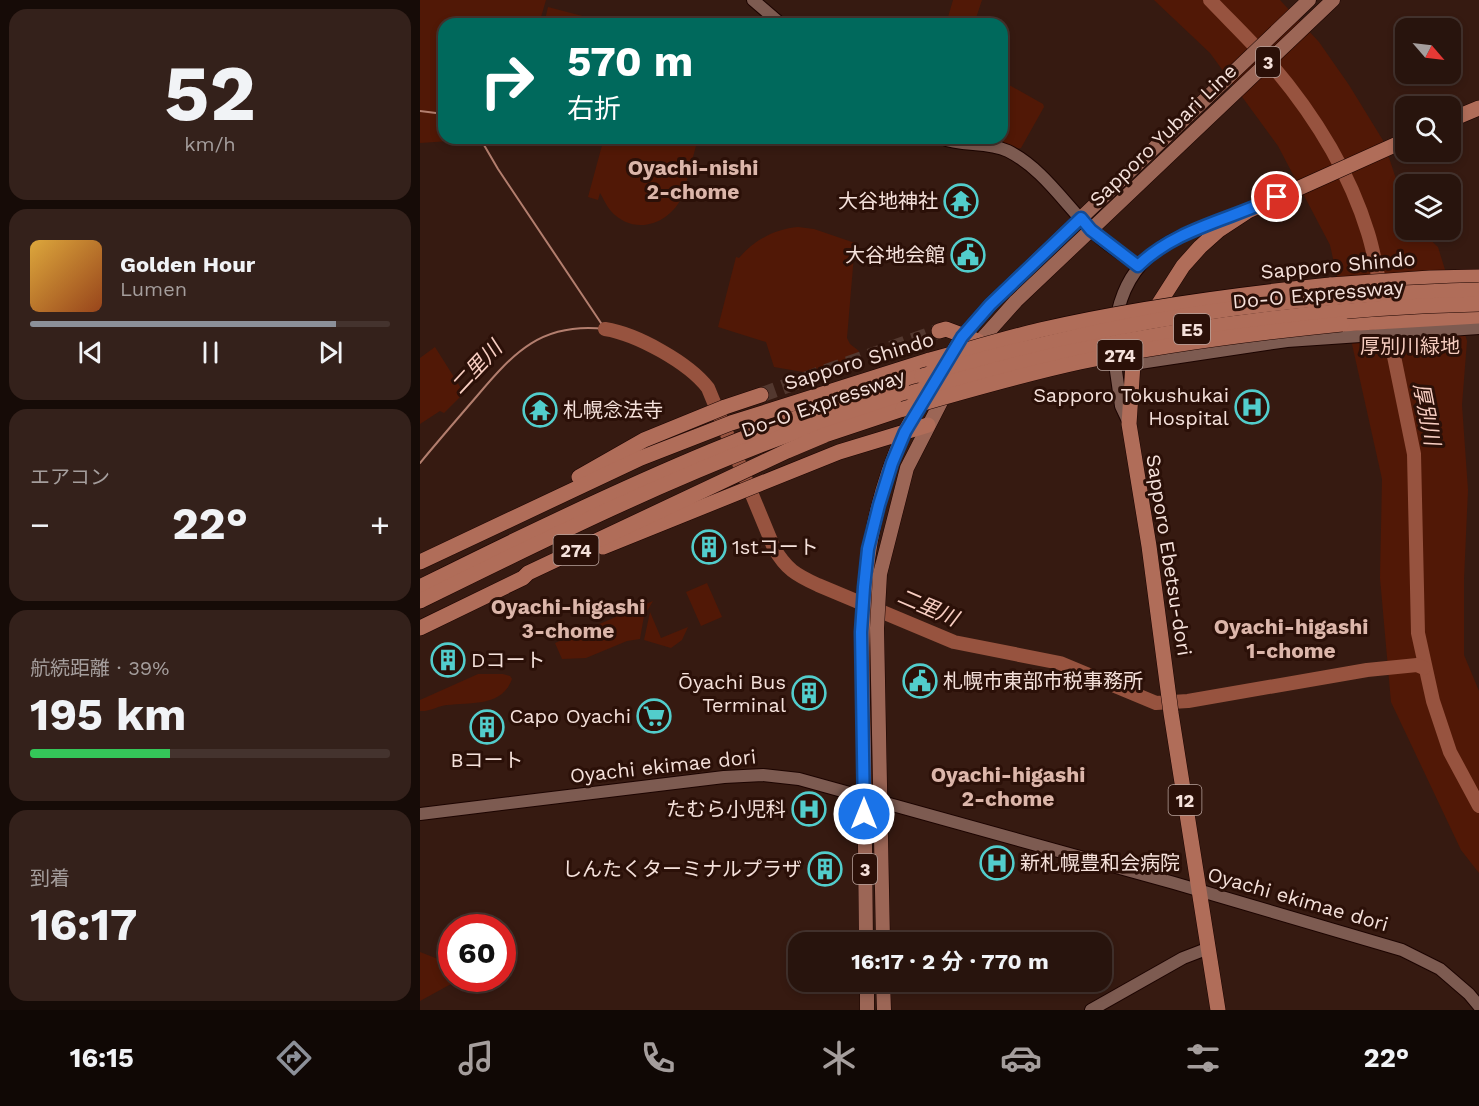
<!DOCTYPE html>
<html lang="ja">
<head>
<meta charset="utf-8">
<style>
	:root { --surface:#28140d; --page:#34211b; --text:#f1f3f6; --muted:#a59e9d; --line:#44332e; --accent:#8c9099 }
	body { margin:0; font-family:"Work Sans","Noto Sans JP",sans-serif; background:var(--page); color:var(--text); height:100vh; display:flex; flex-direction:column; font-size:22px; white-space:nowrap }
	* { box-sizing:border-box; margin:0 }
	p { font-size:20px; color:var(--muted) }
	.icon { flex:none; width:33px; height:33px; fill:none; stroke:currentColor; stroke-width:2; stroke-linecap:round; stroke-linejoin:round }
	.map { position:relative; flex:1; overflow:hidden }
	.panel { display:flex; flex-direction:column; gap:9px; padding:9px; background:#160b07; width:420px }
	.panel>* { flex:none }
	.hud { position:absolute; left:18px; top:18px; width:570px; height:126px; border-radius:18px; box-shadow:0 3px 9px #0003,0 0 0 2px var(--line); background:#00695c; color:#fff; overflow:hidden }
	.needle { width:39px; rotate:118deg }
	.tools { position:absolute; left:975px; top:18px; display:grid; gap:12px }
	.tools a { display:grid; place-items:center; width:66px; height:66px; border-radius:12px; background:var(--surface); box-shadow:0 3px 9px #0003,0 0 0 2px var(--line); font-size:30px }
	.speed { position:absolute; left:18px; top:914px; display:flex; gap:12px; font-size:30px; font-weight:700; text-align:center }
	.speed>* { display:grid; place-content:center; width:78px; height:78px; border-radius:50%; background:var(--surface); box-shadow:0 3px 9px #0003,0 0 0 2px var(--line); line-height:1 }
	.speed .limit { border:9px solid #d22; background:#fff; color:#111 }
	.pin { position:absolute; display:grid; place-items:center; width:51px; height:51px; color:#fff; margin:-26px; border:3px solid #fff; border-radius:50%; box-shadow:0 2px 6px #0007 }
	.me { position:absolute; width:66px; margin:-33px; rotate:0deg; stroke-linejoin:round; filter:drop-shadow(0 0 4px #0008) }
	.turn { display:flex; align-items:center; gap:21px; height:126px; padding:0 30px; font-size:27px }
	.turn .icon { width:78px; height:78px; stroke-width:2.5 }
	.turn b { display:block; font-size:42px; line-height:51px }
	.big { font-size:45px; font-weight:700; line-height:1.1 }
	.panel .tile { flex:1; display:flex; flex-direction:column; justify-content:center; gap:9px; min-width:0; padding:0 21px; border-radius:18px; background:var(--page) }
	.panel .dial { align-items:center; gap:0 }
	.dial b { font-size:78px; line-height:1 }
	.song { display:flex; align-items:center; gap:18px }
	.cover { width:72px; height:72px; border-radius:9px; background:linear-gradient(135deg,hsl(40 70% 55%),hsl(20 70% 35%)) }
	.played { height:6px; border-radius:3px; background:linear-gradient(90deg,var(--accent) 85%,var(--line) 85%) }
	.keys { display:flex; justify-content:space-around; direction:ltr }
	.heat { display:flex; justify-content:space-between; align-items:center; font-size:33px; direction:ltr }
	.charge { height:9px; border-radius:4px; background:linear-gradient(90deg,#34c759 39%,var(--line) 0) }
	.trip { position:absolute; left:368px; top:932px; width:324px; height:60px; border-radius:18px; background:var(--surface); box-shadow:0 3px 9px #0003,0 0 0 2px var(--line); font-weight:700; line-height:60px; text-align:center }
	.tabs { display:flex; height:96px; justify-content:space-around; align-items:center; background:#100805; color:var(--muted) }
	.tabs .icon { width:42px; height:42px }
	.tabs .on { color:var(--accent) }
	.tabs b { font-size:27px; color:var(--text) }
	main { display:flex; flex:1; min-height:0 }
	.map>svg:first-child { display:block }
	.green { fill:#511806 }
	.lines { fill:none; stroke-linecap:round; stroke-linejoin:round }
	.stream { stroke:#b37e6e; stroke-width:2 }
	.river { stroke:#97533f; stroke-width:14 }
	.highway-tunnel { stroke:#53382f; stroke-width:15; stroke-dasharray:15 8; stroke-linecap:butt }
	.secondary-casing { stroke:#1c0401; stroke-width:14 }
	.primary-casing { stroke:#1c0401; stroke-width:15 }
	.highway-casing { stroke:#1c0401; stroke-width:16 }
	.secondary { stroke:#7d5b51; stroke-width:12 }
	.primary { stroke:#9c6656; stroke-width:14 }
	.highway { stroke:#b06d59; stroke-width:15 }
	.highway-bridge-casing { stroke:#1c0401; stroke-width:16; stroke-linecap:butt }
	.highway-bridge { stroke:#b06d59; stroke-width:15 }
	.route-casing { stroke:#114b97; stroke-width:15 }
	.route { stroke:#1a73e8; stroke-width:10 }
	.labels { text-anchor:middle; dominant-baseline:central; stroke-width:6; stroke-linejoin:round; paint-order:stroke }
	.shield { fill:#2b1008; stroke:#b8a29c; stroke-width:1.5 }
	.shield-label { font-size:18px; font-weight:bold; fill:#f5e1db }
	.street-label { font-size:20px; fill:#f5e1db; stroke:#2b1008 }
	.poi-label { font-size:20px; fill:#f5e1db; stroke:#2b1008; text-anchor:end }
	.park-label { font-size:20px; fill:#f4cbbe; stroke:#2b1008 }
	.neighbourhood-label { font-size:21px; font-weight:bold; fill:#dcb6aa; stroke:#2b1008 }
	.water-label { font-size:21px; font-style:italic; fill:#f8cec2; stroke:#2b1008 }
</style>
</head>
<body>
<main>
<section class="panel">
<div class="tile dial"><b>52</b><p>km/h</p></div>
<div class="tile">
<div class="song"><i class="cover"></i><div><b>Golden Hour</b><p>Lumen</p></div></div>
<div class="played"></div>
<div class="keys"><svg class="icon" aria-label="previous" viewBox="0 0 24 24"><path d="M18 5L8 12l10 7zM5 5v14"/></svg><svg class="icon" aria-label="pause" viewBox="0 0 24 24"><path d="M8 5v14M16 5v14"/></svg><svg class="icon" aria-label="next" viewBox="0 0 24 24"><path d="M6 5l10 7-10 7zM19 5v14"/></svg></div>
</div>
<div class="tile"><p>エアコン</p>
<div class="heat"><a>−</a><b class="big">22°</b><a>+</a></div>
</div>
<div class="tile"><p>航続距離 · 39%</p><b class="big">195 km</b><div class="charge"></div></div>
<div class="tile"><p>到着</p><b class="big">16:17</b></div>
</section>
<div class="map">
<svg width="1059" height="1010" viewBox="0 0 1059 1010">
	<rect width="100%" height="100%" fill="#361a11"/>
	<g class="green">
		<path d="M0,0H126L119,24H24V138H75L0,143Z"/>
		<path d="M533,0H562L554,24H526Z"/>
		<path d="M734,0H860L899,42L929,85L964,142L975,176L985,201L986,230H1000L1018,247L1047,341L1042,405L1048,490L1044,579V655L1059,691V873L1041,850L971,702L960,578L962,479L910,245L858,146L790,53Z"/>
		<path d="M128,7L193,24H124Z"/>
		<path d="M582,81L623,104L624,107L601,148L597,149L574,140L553,138H582Z"/>
		<path d="M184,138H278L263,195C250,225 213,237 190,210C186,205 183,198 180,193L178,200L168,197Z"/>
		<path d="M378,227L394,229L435,243L427,338L430,344L439,351L435,359L389,373L354,367L346,342L298,327L316,257L319,258C334,240 355,229 378,227Z"/>
		<path d="M15,347L44,393L24,413L20,411L0,424V358Z"/>
		<path d="M287,583L302,617L281,626L266,592Z"/>
		<path d="M233,601L224,616L220,639L207,641L166,658L142,659L135,643Z"/>
		<path d="M230,612L241,638L268,627L262,640L251,648L224,640Z"/>
		<path d="M58,674H83L90,676L92,679C82,707 51,702 27,705C18,706 9,712 0,711V700Z"/>
		<path d="M0,952L31,964L32,978H42L0,1001Z"/>
	</g>
	<g class="lines">
		<g class="stream">
			<path d="M0,111L24,114"/>
			<path d="M58,138L64,145L78,169L185,329"/>
			<path d="M0,463C19,440 38,418 57,396C94,352 122,322 185,329"/>
		</g>
		<g class="river">
			<path d="M790,0C810,21 831,41 850,63C892,112 929,171 948,233C954,252 957,272 961,291"/>
			<path d="M967,322L994,454L998,633L1013,701L1030,752L1059,806"/>
			<path d="M185,329C217,334 269,363 288,388L354,548C366,569 376,575 398,585L534,642L640,663L736,703L768,701L947,670L997,665L1004,668"/>
		</g>
		<path class="highway-tunnel" d="M341,395L519,331"/>
		<g class="secondary-casing">
			<g id="secondary">
				<path d="M333,0L361,24"/>
				<path d="M521,138C542,147 567,141 588,151C622,168 644,203 671,230C684,243 702,254 718,266"/>
				<path d="M696,321C707,252 755,236 813,216"/>
				<path d="M693,350L694,357L703,364H713L867,341L1059,328"/>
				<path d="M694,357L701,406L709,423"/>
				<path d="M0,814L304,777L343,775L379,779L754,883L982,950L1020,969L1049,994L1059,1006"/>
				<path d="M671,1010L763,958L789,948"/>
			</g>
		</g>
		<g class="primary-casing">
			<g id="primary">
				<path d="M553,349L596,301L913,0"/>
				<path d="M529,358L542,337L570,305L889,0"/>
				<path d="M446,942C445,878 445,814 444,751C442,638 435,539 484,433C490,421 498,409 505,398"/>
				<path d="M463,942L457,628L460,574L487,468L527,390"/>
				<path d="M447,981V1010"/>
				<path d="M463,981L464,1010"/>
			</g>
		</g>
		<g class="highway-casing">
			<g id="highway">
				<path d="M1030,120L1059,108"/>
				<path d="M910,285L1010,278L1059,277"/>
				<path d="M731,316L763,266L780,247L799,230L828,211L986,140"/>
				<path d="M922,324L1059,316"/>
				<path d="M519,331L526,329L558,341"/>
				<path d="M720,341L713,364L709,424L729,546L751,713L798,1010"/>
				<path d="M159,477L224,440L305,407L341,395"/>
				<path d="M183,547L419,452L508,425"/>
				<path d="M0,562L221,458L311,423L510,360"/>
				<path d="M0,587C96,539 193,492 292,451C361,422 431,398 502,376"/>
				<path d="M0,601C118,543 238,483 362,437C404,421 448,407 491,393"/>
				<path d="M0,628L103,578L108,573L367,451L405,435L483,409"/>
			</g>
		</g>
		<use href="#secondary" class="secondary"/>
		<use href="#primary" class="primary"/>
		<use href="#highway" class="highway"/>
		<g class="highway-bridge-casing">
			<g id="highway-bridge">
				<path d="M510,360C547,350 583,339 620,330C715,308 813,295 910,285"/>
				<path d="M502,376C565,358 628,342 692,329C812,304 936,293 1059,290"/>
				<path d="M491,393C545,378 599,362 654,351C787,323 923,307 1059,304"/>
				<path d="M483,409C542,392 600,375 660,362C746,344 834,333 922,324"/>
			</g>
		</g>
		<use href="#highway-bridge" class="highway-bridge"/>
	</g>
	<g class="lines">
		<g class="route-casing">
			<path id="route" d="M444,814L441,632L444,587L448,549L459,505L472,463L485,432L542,337L570,305L661,218L671,230L718,266C755,229 810,220 857,197"/>
		</g>
		<use href="#route" class="route"/>
	</g>
	<defs>
		<g id="temple-ring" transform="scale(1.725)"><circle r="9.5" fill="#2b1008" stroke="#52cdcc" stroke-width="1.5"/><path d="M0-6L5-2H3V0L6.5 2.5H4V6H1.5V3h-3V6H-4V2.5H-6.5L-3 0V-2H-5Z" fill="#52cdcc"/></g>
		<g id="civic-ring" transform="scale(1.725)"><circle r="9.5" fill="#2b1008" stroke="#52cdcc" stroke-width="1.5"/><path d="M-.6-6.5H3V-4.5H.6V-3L4-1V1h2V6H-6V1h2V-1L-.6-3ZM-1.2 2.5V6h2.4V2.5Z" fill="#52cdcc"/></g>
		<g id="hospital-ring" transform="scale(1.725)"><circle r="9.5" fill="#2b1008" stroke="#52cdcc" stroke-width="1.5"/><path d="M-5-5h3v3.5h4V-5h3V5h-3V1.5h-4V5h-3Z" fill="#52cdcc"/></g>
		<g id="building-ring" transform="scale(1.725)"><circle r="9.5" fill="#2b1008" stroke="#52cdcc" stroke-width="1.5"/><path d="M-4-6H4V6H1V3H-1V6H-4ZM-2.5-4.3h1.7v1.8h-1.7ZM.8-4.3h1.7v1.8H.8ZM-2.5-1h1.7V.8h-1.7ZM.8-1h1.7V.8H.8Z" fill="#52cdcc"/></g>
		<g id="supermarket-ring" transform="scale(1.725)"><circle r="9.5" fill="#2b1008" stroke="#52cdcc" stroke-width="1.5"/><path d="M-6-5.5h2.5l.6 2H6L4.5 2H-2.5L-4.4-4H-6ZM-1.5 3.2a1.3 1.3 0 1 0 .1 0ZM3 3.2a1.3 1.3 0 1 0 .1 0Z" fill="#52cdcc"/></g>
	</defs>
	<g fill-rule="evenodd">
		<use href="#temple-ring" x="541" y="201"/>
		<use href="#civic-ring" x="548" y="255"/>
		<use href="#hospital-ring" x="832" y="407"/>
		<use href="#temple-ring" x="120" y="410"/>
		<use href="#building-ring" x="289" y="547"/>
		<use href="#building-ring" x="28" y="660"/>
		<use href="#civic-ring" x="500" y="681"/>
		<use href="#building-ring" x="389" y="693"/>
		<use href="#supermarket-ring" x="234" y="716"/>
		<use href="#building-ring" x="67" y="727"/>
		<use href="#hospital-ring" x="389" y="809"/>
		<use href="#hospital-ring" x="577" y="863"/>
		<use href="#building-ring" x="405" y="869"/>
	</g>
	<g class="labels">
		<g class="shield">
			<rect x="836" y="47" width="24" height="30" rx="4.5"/>
			<rect x="754" y="314" width="36" height="30" rx="4.5"/>
			<rect x="677.5" y="340" width="45" height="30" rx="4.5"/>
			<rect x="133.5" y="535" width="45" height="30" rx="4.5"/>
			<rect x="748.5" y="785" width="33" height="30" rx="4.5"/>
			<rect x="433" y="854" width="24" height="30" rx="4.5"/>
		</g>
		<g class="shield-label">
			<text x="848" y="62">3</text>
			<text x="772" y="329">E5</text>
			<text x="700" y="355">274</text>
			<text x="156" y="550">274</text>
			<text x="765" y="800">12</text>
			<text x="445" y="869">3</text>
		</g>
		<g class="street-label">
			<text transform="translate(743 135) rotate(-44)">Sapporo Yubari Line</text>
			<text transform="translate(918 265) rotate(-5)">Sapporo Shindo</text>
			<text transform="translate(898 294) rotate(-5)">Do-O Expressway</text>
			<text transform="translate(439 361) rotate(-17)">Sapporo Shindo</text>
			<text transform="translate(403 403) rotate(-19)">Do-O Expressway</text>
			<text transform="translate(749 555) rotate(81)">Sapporo Ebetsu-dori</text>
			<text transform="translate(243 766) rotate(-6)">Oyachi ekimae dori</text>
			<text transform="translate(878 899) rotate(16)">Oyachi ekimae dori</text>
		</g>
		<g class="poi-label">
			<text x="518" y="201">大谷地神社</text>
			<text x="525" y="255">大谷地会館</text>
			<text x="809" y="395">Sapporo Tokushukai<tspan x="809" dy="23">Hospital</tspan></text>
			<text x="143" y="410" text-anchor="start">札幌念法寺</text>
			<text x="312" y="547" text-anchor="start">1stコート</text>
			<text x="51" y="660" text-anchor="start">Dコート</text>
			<text x="523" y="681" text-anchor="start">札幌市東部市税事務所</text>
			<text x="366" y="682">Ōyachi Bus<tspan x="366" dy="23">Terminal</tspan></text>
			<text x="211" y="716">Capo Oyachi</text>
			<text x="67" y="760" text-anchor="middle">Bコート</text>
			<text x="366" y="809">たむら小児科</text>
			<text x="600" y="863" text-anchor="start">新札幌豊和会病院</text>
			<text x="382" y="869">しんたくターミナルプラザ</text>
		</g>
		<g class="park-label">
			<text x="990" y="346">厚別川緑地</text>
		</g>
		<g class="neighbourhood-label">
			<text x="273" y="167">Oyachi-nishi<tspan x="273" dy="24">2-chome</tspan></text>
			<text x="148" y="606">Oyachi-higashi<tspan x="148" dy="24">3-chome</tspan></text>
			<text x="871" y="626">Oyachi-higashi<tspan x="871" dy="24">1-chome</tspan></text>
			<text x="588" y="774">Oyachi-higashi<tspan x="588" dy="24">2-chome</tspan></text>
		</g>
		<g class="water-label">
			<text transform="translate(56 367) rotate(-47)">二里川</text>
			<text transform="translate(1007 414) rotate(79)">厚別川</text>
			<text transform="translate(508 607) rotate(23)">二里川</text>
		</g>
	</g>
</svg>
<div class="tools">
<a><svg class="needle" viewBox="-14 -14 28 28"><path d="M0-13l5 13h-10z" fill="#e53935"/><path d="M0 13l5-13h-10z" fill="#a59e9d"/></svg></a>
<a><svg class="icon" aria-label="search" viewBox="0 0 24 24"><circle cx="10" cy="10" r="6"/><path d="M15 15l6 6"/></svg></a>
<a><svg class="icon" aria-label="layers" viewBox="0 0 24 24"><path d="M12 4l9 5-9 5-9-5zM3 14l9 5 9-5"/></svg></a>
</div>
<div class="speed"><div class="limit">60</div></div>
<div class="pin" style="left:857px;top:197px;background:#d93025"><svg class="icon" aria-label="arrive" viewBox="0 0 24 24"><path d="M6 21V4h12l-3 4 3 4H6"/></svg></div>
<svg class="me" style="left:444px;top:814px" viewBox="-20 -20 40 40"><circle r="17" fill="#1a73e8" stroke="#fff" stroke-width="3"/><path d="M0-11L8 9 0 5-8 9z" fill="#fff"/></svg>
<div class="trip">16:17 · 2 分 · 770 m</div>
<div class="hud">
<div class="turn"><svg class="icon" aria-label="right" viewBox="0 0 24 24"><path d="M7 20v-9h11M14 6l5 5-5 5"/></svg><div><b>570 m</b>右折</div></div>
</div>
</div>
</main>
<nav class="tabs">
<b>16:15</b>
<svg class="icon on" aria-label="directions" viewBox="0 0 24 24"><path d="M12 3l9 9-9 9-9-9zM9 14v-3h6M13 9l2 2-2 2"/></svg>
<svg class="icon" aria-label="music" viewBox="0 0 24 24"><path d="M9 18V5l10-2v13"/><circle cx="6" cy="18" r="3"/><circle cx="16" cy="16" r="3"/></svg>
<svg class="icon" aria-label="phone" viewBox="0 0 24 24"><path d="M5 4h4l2 5-3 2q2 4 5 5l2-3 5 2v4C11 20 4 13 5 4z"/></svg>
<svg class="icon" aria-label="climate" viewBox="0 0 24 24"><path d="M12 3v18M4 7l16 10M4 17L20 7"/></svg>
<svg class="icon" aria-label="car" viewBox="0 0 24 24"><path d="M5 17H2v-5l4-1 3-4h7l3 4 3 1v5h-3M9 17h6M6 11h13"/><circle cx="7" cy="17" r="2"/><circle cx="17" cy="17" r="2"/></svg>
<svg class="icon" aria-label="filters" viewBox="0 0 24 24"><path d="M4 7h16M4 17h16"/><circle cx="9" cy="7" r="2"/><circle cx="15" cy="17" r="2"/></svg>
<b>22°</b>
</nav>
</body>
</html>
